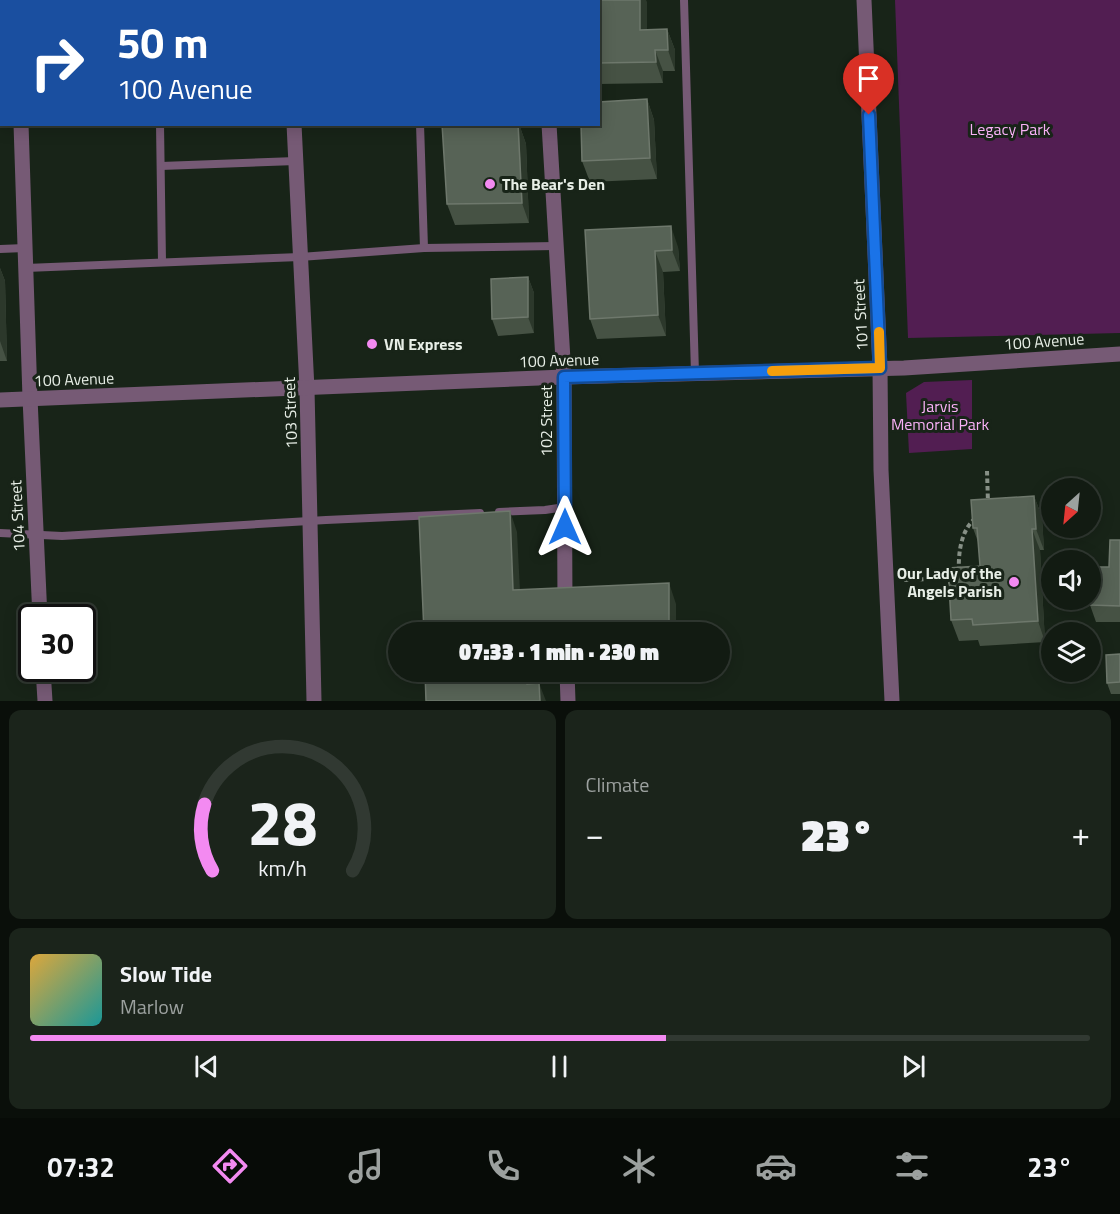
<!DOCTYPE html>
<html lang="en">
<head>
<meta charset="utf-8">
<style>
	:root { --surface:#121b12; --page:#1b241b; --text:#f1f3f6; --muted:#9ca19f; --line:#313932; --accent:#f38af1 }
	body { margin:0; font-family:"Titillium Web",sans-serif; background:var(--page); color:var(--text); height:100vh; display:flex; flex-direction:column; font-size:22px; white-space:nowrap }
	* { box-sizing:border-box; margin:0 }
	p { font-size:20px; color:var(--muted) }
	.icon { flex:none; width:33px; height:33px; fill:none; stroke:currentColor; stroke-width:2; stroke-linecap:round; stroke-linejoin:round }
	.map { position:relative; height:701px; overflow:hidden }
	.drawer { display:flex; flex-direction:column; gap:9px; padding:9px; background:#0a0f0a; flex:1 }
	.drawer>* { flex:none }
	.banner { position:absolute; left:0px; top:0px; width:600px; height:126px; box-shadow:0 3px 15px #0003,0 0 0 2px var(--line); background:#1a4fa0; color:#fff; overflow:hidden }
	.needle { width:39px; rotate:207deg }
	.controls { position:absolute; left:1041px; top:478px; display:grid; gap:12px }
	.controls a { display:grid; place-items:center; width:60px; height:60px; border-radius:50%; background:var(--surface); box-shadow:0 3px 15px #0003,0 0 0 2px var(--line); font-size:30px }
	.speed { position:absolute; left:18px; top:604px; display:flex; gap:12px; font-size:30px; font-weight:700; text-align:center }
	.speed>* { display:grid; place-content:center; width:78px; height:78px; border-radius:50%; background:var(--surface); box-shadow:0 3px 15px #0003,0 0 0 2px var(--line); line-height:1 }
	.speed .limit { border:3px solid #111; border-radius:9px; background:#fff; color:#111 }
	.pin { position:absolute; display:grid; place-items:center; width:51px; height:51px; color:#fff; margin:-62px -26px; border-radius:50% 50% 50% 0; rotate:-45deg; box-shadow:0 0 6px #0007 }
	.pin .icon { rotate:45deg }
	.me { position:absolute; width:66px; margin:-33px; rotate:0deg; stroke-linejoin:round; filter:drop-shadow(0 0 4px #0008) }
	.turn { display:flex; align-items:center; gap:21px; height:126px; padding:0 18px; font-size:27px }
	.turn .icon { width:78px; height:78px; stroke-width:2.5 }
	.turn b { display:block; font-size:42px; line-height:51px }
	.big { font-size:45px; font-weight:800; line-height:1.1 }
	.drawer .tile { flex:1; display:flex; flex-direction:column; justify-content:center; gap:9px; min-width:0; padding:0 21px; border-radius:12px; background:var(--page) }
	.drawer .dial { align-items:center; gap:0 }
	.dial svg { height:156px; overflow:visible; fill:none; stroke:var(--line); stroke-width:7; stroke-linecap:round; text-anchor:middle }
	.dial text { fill:var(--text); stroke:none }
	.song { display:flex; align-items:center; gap:18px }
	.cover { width:72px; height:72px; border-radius:9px; background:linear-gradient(135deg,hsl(40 70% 55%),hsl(180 70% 35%)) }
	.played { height:6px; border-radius:3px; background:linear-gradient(90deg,var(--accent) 60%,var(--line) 60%) }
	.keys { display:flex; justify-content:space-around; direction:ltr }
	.heat { display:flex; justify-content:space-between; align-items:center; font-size:33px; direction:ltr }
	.drawer .tiles { flex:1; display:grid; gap:9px; grid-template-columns:1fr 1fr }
	.tile:last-child { grid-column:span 2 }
	.trip { position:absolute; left:388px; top:622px; width:342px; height:60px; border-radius:30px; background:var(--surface); box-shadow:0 3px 15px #0003,0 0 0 2px var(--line); font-weight:800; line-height:60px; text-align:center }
	.tabs { display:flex; height:96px; justify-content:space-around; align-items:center; background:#070b07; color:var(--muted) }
	.tabs .icon { width:42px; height:42px }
	.tabs .on { color:var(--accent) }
	.tabs b { font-size:27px; color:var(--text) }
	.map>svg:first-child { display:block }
	.green { fill:#521e52 }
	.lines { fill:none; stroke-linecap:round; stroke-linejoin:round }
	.path { stroke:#879086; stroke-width:4; stroke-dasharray:4.5 3; stroke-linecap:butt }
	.service { stroke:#765a75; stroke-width:8 }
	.minor { stroke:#765a75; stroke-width:15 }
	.tertiary { stroke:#765a75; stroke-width:15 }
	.wall { fill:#465244 }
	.shaded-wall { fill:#2c382b }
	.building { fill:#576356; stroke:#6e786c; stroke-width:1.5 }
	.route-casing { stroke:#114b97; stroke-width:15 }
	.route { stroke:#1a73e8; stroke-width:10 }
	.slow { stroke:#f59e0b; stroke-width:10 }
	.poi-dot { fill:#f38af1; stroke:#182418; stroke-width:2 }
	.labels { text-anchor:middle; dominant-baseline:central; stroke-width:6; stroke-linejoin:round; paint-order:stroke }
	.park-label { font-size:16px; fill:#f9b1f7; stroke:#182418 }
	.poi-label { font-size:16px; font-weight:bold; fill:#e7eee6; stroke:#182418; text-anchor:start }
	.street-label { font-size:16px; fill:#e7eee6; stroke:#182418 }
</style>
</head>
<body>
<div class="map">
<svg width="1120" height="701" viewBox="0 0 1120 701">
	<rect width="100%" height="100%" fill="#182418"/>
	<g class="green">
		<path d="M895,0H1120V333L908,338Z"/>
		<path d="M972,380V449L909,453L906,393L924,382Z"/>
	</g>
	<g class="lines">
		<g class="path">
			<path d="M987,471L988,503"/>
			<path d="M959,571C958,554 961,529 976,518"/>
			<path d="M904,580L953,578"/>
		</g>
		<g class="service">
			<path d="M159,0V2"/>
			<path d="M416,0V2"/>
			<path d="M684,0L695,373"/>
			<path d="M160,124L162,262"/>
			<path d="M420,124L424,248"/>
			<path d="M161,166L296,161"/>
			<path d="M0,249L25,248"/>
			<path d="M26,268L300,257L424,248L556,246"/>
			<path d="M499,512L545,510L565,507"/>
			<path d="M0,533L62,536L326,520L480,513"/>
		</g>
		<g class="minor">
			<path d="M18,0V2"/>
			<path d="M288,0V2"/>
			<path d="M542,0V2"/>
			<path d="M21,124L30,398L40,618"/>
			<path d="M294,124L307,389L314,701"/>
			<path d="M549,124L564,377L565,607"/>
			<path d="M0,400L564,377L904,368L1120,354"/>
			<path d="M43,669L45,701"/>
			<path d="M567,672L568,701"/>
		</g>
		<path class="tertiary" d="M864,0L880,368L881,470L892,701"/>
	</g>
	<g class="wall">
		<path d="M598,2H647V30L667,29L675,50V71H663V83L598,84Z"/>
		<path d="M647,99L654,120L657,179L590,182L582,161Z"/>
		<path d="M519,124L526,144L529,223L455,225L447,204Z"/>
		<path d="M585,230L678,247L680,271L663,272L666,336L597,339L590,319Z"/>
		<path d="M0,268L5,281L7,361H0Z"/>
		<path d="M528,277L534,293V333L498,336L492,319Z"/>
		<path d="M1034,496L1042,517L1044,550H1040L1045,642L980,646L978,640L959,641L951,620L980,566L978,542L973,528Z"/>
		<path d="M1120,540V622H1096L1090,605L1109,567Z"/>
		<path d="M1120,654V694H1111L1107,683Z"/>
	</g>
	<g class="shaded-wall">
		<path d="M640,0H646L647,2V51L640,30Z"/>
		<path d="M667,29L675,50V71L668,50Z"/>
		<path d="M655,50L663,71V83L656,62Z"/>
		<path d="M647,99L654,120L657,179L650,158Z"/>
		<path d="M519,124L526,144L529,223L522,203Z"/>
		<path d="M671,226L678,247L680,271L672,250Z"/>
		<path d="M655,251L663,272L666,336L658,315Z"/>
		<path d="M0,268L5,281L7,361L0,341Z"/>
		<path d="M528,277L534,293V333L528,317Z"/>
		<path d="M1034,496L1042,517L1044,550L1036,529Z"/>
		<path d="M510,511L517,532L521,611L513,590Z"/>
		<path d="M1032,529L1040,550L1045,642L1038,621Z"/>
		<path d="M669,583L676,604V633H669Z"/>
		<path d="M525,672H527L532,687L527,684Z"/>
		<path d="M539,683L546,701H540Z"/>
	</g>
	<g class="building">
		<path d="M577,0H640V30L667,29L668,50H655L656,62L598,63V2H577Z"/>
		<path d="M647,99L650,158L582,161L581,124H598V102Z"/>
		<path d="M442,124H518L522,203L447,204Z"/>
		<path d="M671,226L672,250L655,251L658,315L590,319L585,230Z"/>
		<path d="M528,277V317L492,319L491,279Z"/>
		<path d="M1034,496L1036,529H1032L1038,621L973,625L972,619L951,620L948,568L980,566L977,528H973L971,500Z"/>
		<path d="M510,511L513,590L669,583V633H424L419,517Z"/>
		<path d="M1110,540H1120V606L1090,605V567H1109Z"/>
		<path d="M1120,654V682L1107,683L1106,655Z"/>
		<path d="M425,672H525L527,684L539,683L540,701H426Z"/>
	</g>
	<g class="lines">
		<g class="route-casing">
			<path id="route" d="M565,527L564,377L880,368L869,115"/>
		</g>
		<use href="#route" class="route"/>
		<path class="slow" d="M772,371L880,368L879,332"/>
	</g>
	<g class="poi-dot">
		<circle cx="490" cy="184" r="6"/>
		<circle cx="372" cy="344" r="6"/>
		<circle cx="1014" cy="582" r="6"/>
	</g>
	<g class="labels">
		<g class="park-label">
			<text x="1010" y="129">Legacy Park</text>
			<text x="940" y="406">Jarvis<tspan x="940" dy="18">Memorial Park</tspan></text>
		</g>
		<g class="poi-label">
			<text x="502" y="184">The Bear's Den</text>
			<text x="384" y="344">VN Express</text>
			<text x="1002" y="573" text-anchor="end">Our Lady of the<tspan x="1002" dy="18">Angels Parish</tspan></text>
		</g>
		<g class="street-label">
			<text transform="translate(860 315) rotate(-93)">101 Street</text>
			<text transform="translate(1044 341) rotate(-4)">100 Avenue</text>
			<text transform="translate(559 360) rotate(-2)">100 Avenue</text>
			<text transform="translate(74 379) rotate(-2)">100 Avenue</text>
			<text transform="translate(290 413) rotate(-92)">103 Street</text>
			<text transform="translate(546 421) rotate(-90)">102 Street</text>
			<text transform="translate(17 516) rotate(-93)">104 Street</text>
		</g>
	</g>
</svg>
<div class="controls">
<a><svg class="needle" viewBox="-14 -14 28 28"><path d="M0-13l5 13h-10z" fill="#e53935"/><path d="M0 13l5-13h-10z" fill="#9ca19f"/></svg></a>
<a><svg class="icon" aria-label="sound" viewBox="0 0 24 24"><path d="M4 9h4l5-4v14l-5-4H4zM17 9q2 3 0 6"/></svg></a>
<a><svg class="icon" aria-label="layers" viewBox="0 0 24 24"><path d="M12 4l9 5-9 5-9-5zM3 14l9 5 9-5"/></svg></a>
</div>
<div class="speed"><div class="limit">30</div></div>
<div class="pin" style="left:869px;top:115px;background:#d93025"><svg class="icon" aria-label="arrive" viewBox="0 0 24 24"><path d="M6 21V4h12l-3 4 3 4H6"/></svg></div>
<svg class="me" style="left:565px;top:527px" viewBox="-20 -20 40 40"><path d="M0-17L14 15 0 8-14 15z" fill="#1a73e8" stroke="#fff" stroke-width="4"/></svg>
<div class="trip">07:33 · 1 min · 230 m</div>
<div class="banner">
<div class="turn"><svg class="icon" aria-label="right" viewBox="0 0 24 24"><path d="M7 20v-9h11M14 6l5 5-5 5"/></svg><div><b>50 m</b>100 Avenue</div></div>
</div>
</div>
<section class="drawer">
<div class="tiles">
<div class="tile dial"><svg viewBox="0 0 100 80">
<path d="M14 69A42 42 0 1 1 86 69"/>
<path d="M14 69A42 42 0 0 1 10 35" stroke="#f38af1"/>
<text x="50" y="56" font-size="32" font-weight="700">28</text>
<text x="50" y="72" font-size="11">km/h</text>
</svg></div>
<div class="tile"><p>Climate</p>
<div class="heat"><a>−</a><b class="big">23°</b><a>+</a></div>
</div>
<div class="tile">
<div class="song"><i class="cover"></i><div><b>Slow Tide</b><p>Marlow</p></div></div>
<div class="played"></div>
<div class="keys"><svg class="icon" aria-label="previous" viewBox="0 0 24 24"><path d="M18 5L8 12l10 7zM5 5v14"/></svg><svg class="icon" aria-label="pause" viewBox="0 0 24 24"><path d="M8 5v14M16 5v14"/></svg><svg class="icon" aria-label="next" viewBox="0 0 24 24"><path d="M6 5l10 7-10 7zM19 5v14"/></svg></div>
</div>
</div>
</section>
<nav class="tabs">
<b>07:32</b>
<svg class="icon on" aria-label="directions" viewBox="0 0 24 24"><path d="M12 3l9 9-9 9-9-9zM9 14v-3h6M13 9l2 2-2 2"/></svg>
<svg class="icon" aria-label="music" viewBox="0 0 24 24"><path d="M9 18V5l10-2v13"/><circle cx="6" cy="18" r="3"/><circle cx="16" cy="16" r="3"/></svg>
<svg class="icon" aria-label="phone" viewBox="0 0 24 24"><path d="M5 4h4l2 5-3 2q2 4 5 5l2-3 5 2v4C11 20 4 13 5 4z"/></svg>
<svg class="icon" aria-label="climate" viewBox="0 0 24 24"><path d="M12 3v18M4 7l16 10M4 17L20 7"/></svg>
<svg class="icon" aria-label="car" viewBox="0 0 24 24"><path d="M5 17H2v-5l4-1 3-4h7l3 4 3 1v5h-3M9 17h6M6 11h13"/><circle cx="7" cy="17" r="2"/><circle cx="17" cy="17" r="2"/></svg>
<svg class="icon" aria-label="filters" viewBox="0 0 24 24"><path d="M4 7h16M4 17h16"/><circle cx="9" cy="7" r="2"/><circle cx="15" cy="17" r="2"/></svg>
<b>23°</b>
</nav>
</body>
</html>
